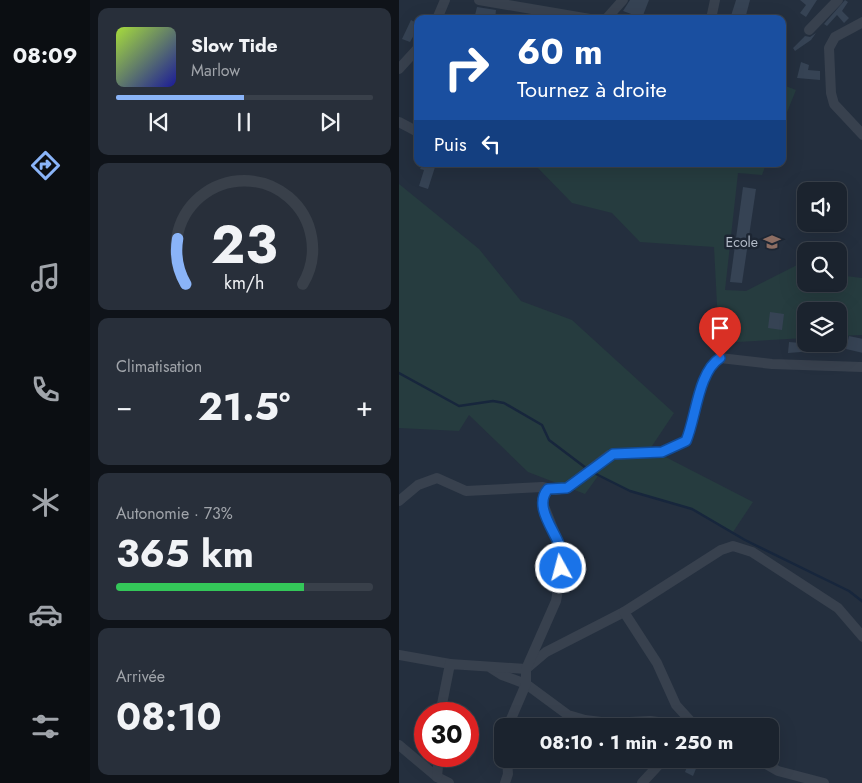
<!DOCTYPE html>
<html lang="fr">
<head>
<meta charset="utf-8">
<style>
	:root { --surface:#1b232e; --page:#282f3a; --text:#f1f3f6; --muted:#a0a4aa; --line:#39404a; --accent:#8ab4f8 }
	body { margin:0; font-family:Jost,sans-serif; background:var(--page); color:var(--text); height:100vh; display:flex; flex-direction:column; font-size:19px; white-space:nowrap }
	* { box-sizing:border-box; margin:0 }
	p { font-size:16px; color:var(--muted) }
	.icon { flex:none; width:28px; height:28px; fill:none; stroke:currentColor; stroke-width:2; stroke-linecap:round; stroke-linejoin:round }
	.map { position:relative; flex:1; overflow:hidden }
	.sheet { display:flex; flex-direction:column; gap:8px; padding:8px; background:#0f1319; width:309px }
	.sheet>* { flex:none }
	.top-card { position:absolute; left:15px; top:15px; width:372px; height:152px; border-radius:10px; box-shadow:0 5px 20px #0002,0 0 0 1px var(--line); background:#1a4fa0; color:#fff; overflow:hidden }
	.controls { position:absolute; left:398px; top:182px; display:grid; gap:10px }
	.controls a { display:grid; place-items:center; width:50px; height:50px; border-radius:10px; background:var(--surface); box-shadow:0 5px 20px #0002,0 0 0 1px var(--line); font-size:25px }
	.speed { position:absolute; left:15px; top:702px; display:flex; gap:10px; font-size:25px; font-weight:700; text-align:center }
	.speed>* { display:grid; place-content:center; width:65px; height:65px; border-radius:50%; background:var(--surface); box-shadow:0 5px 20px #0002,0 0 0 1px var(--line); line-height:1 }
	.speed .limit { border:8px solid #d22; background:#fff; color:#111 }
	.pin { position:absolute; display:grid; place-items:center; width:42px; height:42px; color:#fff; margin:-51px -21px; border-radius:50% 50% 50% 0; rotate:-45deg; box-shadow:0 0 5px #0007 }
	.pin .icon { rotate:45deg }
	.me { position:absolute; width:55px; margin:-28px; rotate:353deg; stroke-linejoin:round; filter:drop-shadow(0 0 4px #0008) }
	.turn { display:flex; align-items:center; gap:18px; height:105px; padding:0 20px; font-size:22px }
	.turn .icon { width:65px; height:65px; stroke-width:2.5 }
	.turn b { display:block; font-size:35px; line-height:42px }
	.then { display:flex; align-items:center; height:48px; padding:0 20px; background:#0003; gap:10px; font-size:19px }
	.big { font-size:38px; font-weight:700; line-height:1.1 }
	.sheet .card { flex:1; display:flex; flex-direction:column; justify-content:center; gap:8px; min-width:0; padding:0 18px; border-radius:10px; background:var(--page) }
	.sheet .dial { align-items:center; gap:0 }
	.dial svg { height:130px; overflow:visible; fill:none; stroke:var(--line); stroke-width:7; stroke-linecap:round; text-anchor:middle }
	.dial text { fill:var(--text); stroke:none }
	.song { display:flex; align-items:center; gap:15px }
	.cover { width:60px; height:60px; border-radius:8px; background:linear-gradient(135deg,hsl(80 70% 55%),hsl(240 70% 35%)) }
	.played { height:5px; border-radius:2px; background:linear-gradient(90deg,var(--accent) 50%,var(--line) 50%) }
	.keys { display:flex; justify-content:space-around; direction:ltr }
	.heat { display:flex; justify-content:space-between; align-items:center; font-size:28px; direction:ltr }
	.charge { height:8px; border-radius:4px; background:linear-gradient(90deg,#34c759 73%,var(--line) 0) }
	.trip { position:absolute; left:95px; top:718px; width:285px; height:50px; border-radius:10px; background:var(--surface); box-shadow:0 5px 20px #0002,0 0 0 1px var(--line); font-weight:700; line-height:50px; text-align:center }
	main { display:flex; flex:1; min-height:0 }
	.dock { display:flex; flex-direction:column; width:90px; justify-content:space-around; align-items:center; background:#0b0e12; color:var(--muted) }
	.dock .icon { width:35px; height:35px }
	.dock .on { color:var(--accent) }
	.dock b { font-size:22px; color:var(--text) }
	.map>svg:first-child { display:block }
	.green { fill:#263c3f }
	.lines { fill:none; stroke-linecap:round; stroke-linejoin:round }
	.stream { stroke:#17263c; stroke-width:2.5 }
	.building { fill:#364354 }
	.minor { stroke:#38414e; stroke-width:10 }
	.route-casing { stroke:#114b97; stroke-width:12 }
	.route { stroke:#1a73e8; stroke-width:9 }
	.labels { text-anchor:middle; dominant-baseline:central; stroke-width:5; stroke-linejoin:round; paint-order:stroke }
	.poi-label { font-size:14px; fill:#b4bcc9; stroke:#1d2633; text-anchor:end }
</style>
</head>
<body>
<main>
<nav class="dock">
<b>08:09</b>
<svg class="icon on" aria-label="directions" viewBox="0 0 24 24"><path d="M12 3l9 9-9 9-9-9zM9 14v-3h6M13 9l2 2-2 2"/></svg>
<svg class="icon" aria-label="music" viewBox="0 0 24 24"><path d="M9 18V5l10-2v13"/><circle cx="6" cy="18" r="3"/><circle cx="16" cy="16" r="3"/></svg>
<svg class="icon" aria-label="phone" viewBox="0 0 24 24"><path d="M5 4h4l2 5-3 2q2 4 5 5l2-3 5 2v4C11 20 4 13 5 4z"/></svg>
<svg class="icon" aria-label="climate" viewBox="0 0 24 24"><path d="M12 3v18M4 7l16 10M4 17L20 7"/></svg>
<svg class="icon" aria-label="car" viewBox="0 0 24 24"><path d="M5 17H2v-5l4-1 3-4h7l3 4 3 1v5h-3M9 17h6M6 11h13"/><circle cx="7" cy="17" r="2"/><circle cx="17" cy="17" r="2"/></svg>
<svg class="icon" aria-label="filters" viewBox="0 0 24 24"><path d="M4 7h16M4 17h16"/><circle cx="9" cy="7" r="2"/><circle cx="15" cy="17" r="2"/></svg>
</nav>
<section class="sheet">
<div class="card">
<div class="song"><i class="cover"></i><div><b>Slow Tide</b><p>Marlow</p></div></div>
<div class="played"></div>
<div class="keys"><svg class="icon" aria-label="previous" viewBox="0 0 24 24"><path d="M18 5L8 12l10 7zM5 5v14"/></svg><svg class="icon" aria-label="pause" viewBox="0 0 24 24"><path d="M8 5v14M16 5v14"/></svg><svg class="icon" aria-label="next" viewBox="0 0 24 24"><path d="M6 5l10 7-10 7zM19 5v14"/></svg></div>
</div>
<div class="card dial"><svg viewBox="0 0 100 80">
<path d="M14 69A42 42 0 1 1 86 69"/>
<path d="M14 69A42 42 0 0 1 9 41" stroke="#8ab4f8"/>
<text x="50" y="56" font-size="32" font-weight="700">23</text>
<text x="50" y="72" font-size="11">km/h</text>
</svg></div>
<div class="card"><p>Climatisation</p>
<div class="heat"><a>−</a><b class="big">21.5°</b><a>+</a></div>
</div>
<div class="card"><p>Autonomie · 73%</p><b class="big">365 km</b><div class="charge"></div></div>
<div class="card"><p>Arrivée</p><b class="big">08:10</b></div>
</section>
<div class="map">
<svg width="464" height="783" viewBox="0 0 464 783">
	<rect width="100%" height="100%" fill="#242f3e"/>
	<g class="green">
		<path d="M384,85L397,90L384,122Z"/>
		<path d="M131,164H367L363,175L339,173L326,290L347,291L406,261V284H439V275L463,278V335L439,336V311H406V338L320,343L315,247L241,242L213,213L173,203L136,165Z"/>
		<path d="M0,184L80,249L122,301L173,320L275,413L251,449L354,502L334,532L293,509L231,491L199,476L186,494L129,472L70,415L60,431L0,428Z"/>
	</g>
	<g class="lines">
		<g class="stream">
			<path d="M0,373L60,406L94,401L105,403L143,425L150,440L187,468"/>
			<path d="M193,472L231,491L293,509L346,540L450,591L464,602"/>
		</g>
	</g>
	<g class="building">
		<path d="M231,0H250L243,18L224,11Z"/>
		<path d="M337,0H351L346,19H331Z"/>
		<path d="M401,0H418L407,17L401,13L407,5Z"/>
		<path d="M446,0L449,2L443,11L450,18L445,23L438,15L428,26L425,24Z"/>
		<path d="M78,7L97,10L96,19H75Z"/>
		<path d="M12,20L19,24V28L11,42L3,39Z"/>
		<path d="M417,33L412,40L396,51L394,48L406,36L411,37Z"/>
		<path d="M402,62L410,65L409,70L421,71V80L398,78Z"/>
		<path d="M24,164H37L29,189L20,186L25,170L21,169Z"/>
		<path d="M344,187L357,189L343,283L331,282Z"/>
		<path d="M371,312L385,314L383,330L369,328Z"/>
		<path d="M450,336L464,339V353L447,349Z"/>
		<path d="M390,342L414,344L415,351L389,353Z"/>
		<path d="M291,759H301L294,776L286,772Z"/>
	</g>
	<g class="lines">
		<g class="minor">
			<path d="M80,0L191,19"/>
			<path d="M38,19L46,0"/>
			<path d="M207,19L224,0"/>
			<path d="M312,19L316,0"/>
			<path d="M464,22L436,37L430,48L432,93L435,104L464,135"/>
			<path d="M410,30L439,0"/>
			<path d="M0,69L19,48"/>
			<path d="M0,122L19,132"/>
			<path d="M0,501L19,485L38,478L67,491L143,487L157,490L167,488L210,455L263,452L287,441C297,418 299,372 321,358L373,364L464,367"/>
			<path d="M0,655L51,664"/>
			<path d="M92,668L103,675L127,684L169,715L186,720L210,723L251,721L292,726"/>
			<path d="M41,714L51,664L127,669L147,652L225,612"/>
			<path d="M109,726L127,684V669L157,601L163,568L161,546L143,501L149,489"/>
			<path d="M296,726L277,705L258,663L225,612L322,550L334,546L353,552L439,608L464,637"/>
			<path d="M0,745L38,777L50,783"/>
			<path d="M358,759L379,771L425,783"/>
			<path d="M38,777L40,756"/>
			<path d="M106,783L109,774L108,759"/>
			<path d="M243,783L265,759"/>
		</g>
	</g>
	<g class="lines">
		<g class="route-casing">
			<path id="route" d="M162,568C162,560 163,552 160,544C153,527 135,505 149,489L168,488L214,454L263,452L287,441C297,418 299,372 321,358"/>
		</g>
		<use href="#route" class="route"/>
	</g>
	<defs>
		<g id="school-bare" transform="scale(1.35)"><path d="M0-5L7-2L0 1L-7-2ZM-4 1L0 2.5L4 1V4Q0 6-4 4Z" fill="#8d6e63" stroke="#1d2633" stroke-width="2.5" paint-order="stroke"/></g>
	</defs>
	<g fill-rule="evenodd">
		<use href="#school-bare" x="373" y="242"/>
	</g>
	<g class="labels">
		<g class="poi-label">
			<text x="359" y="242">Ecole</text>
		</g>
	</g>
</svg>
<div class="controls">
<a><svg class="icon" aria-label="sound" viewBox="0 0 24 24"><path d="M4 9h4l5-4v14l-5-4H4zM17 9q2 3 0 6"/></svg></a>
<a><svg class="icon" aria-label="search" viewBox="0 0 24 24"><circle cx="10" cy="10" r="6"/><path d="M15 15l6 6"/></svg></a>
<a><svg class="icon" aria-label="layers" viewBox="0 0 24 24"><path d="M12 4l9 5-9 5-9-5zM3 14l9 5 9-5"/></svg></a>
</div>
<div class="speed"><div class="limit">30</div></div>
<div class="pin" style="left:321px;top:358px;background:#d93025"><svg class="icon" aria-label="arrive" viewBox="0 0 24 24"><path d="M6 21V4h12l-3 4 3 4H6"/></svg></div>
<svg class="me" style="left:162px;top:568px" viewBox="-20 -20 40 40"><circle r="17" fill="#1a73e8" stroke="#fff" stroke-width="3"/><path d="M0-11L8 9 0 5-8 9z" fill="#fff"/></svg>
<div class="trip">08:10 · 1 min · 250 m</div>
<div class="top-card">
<div class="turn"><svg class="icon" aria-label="right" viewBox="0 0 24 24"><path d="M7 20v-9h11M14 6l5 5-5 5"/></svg><div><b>60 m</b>Tournez à droite</div></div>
<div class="then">Puis<svg class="icon" aria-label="left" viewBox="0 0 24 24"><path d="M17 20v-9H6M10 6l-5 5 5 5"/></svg></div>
</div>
</div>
</main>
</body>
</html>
